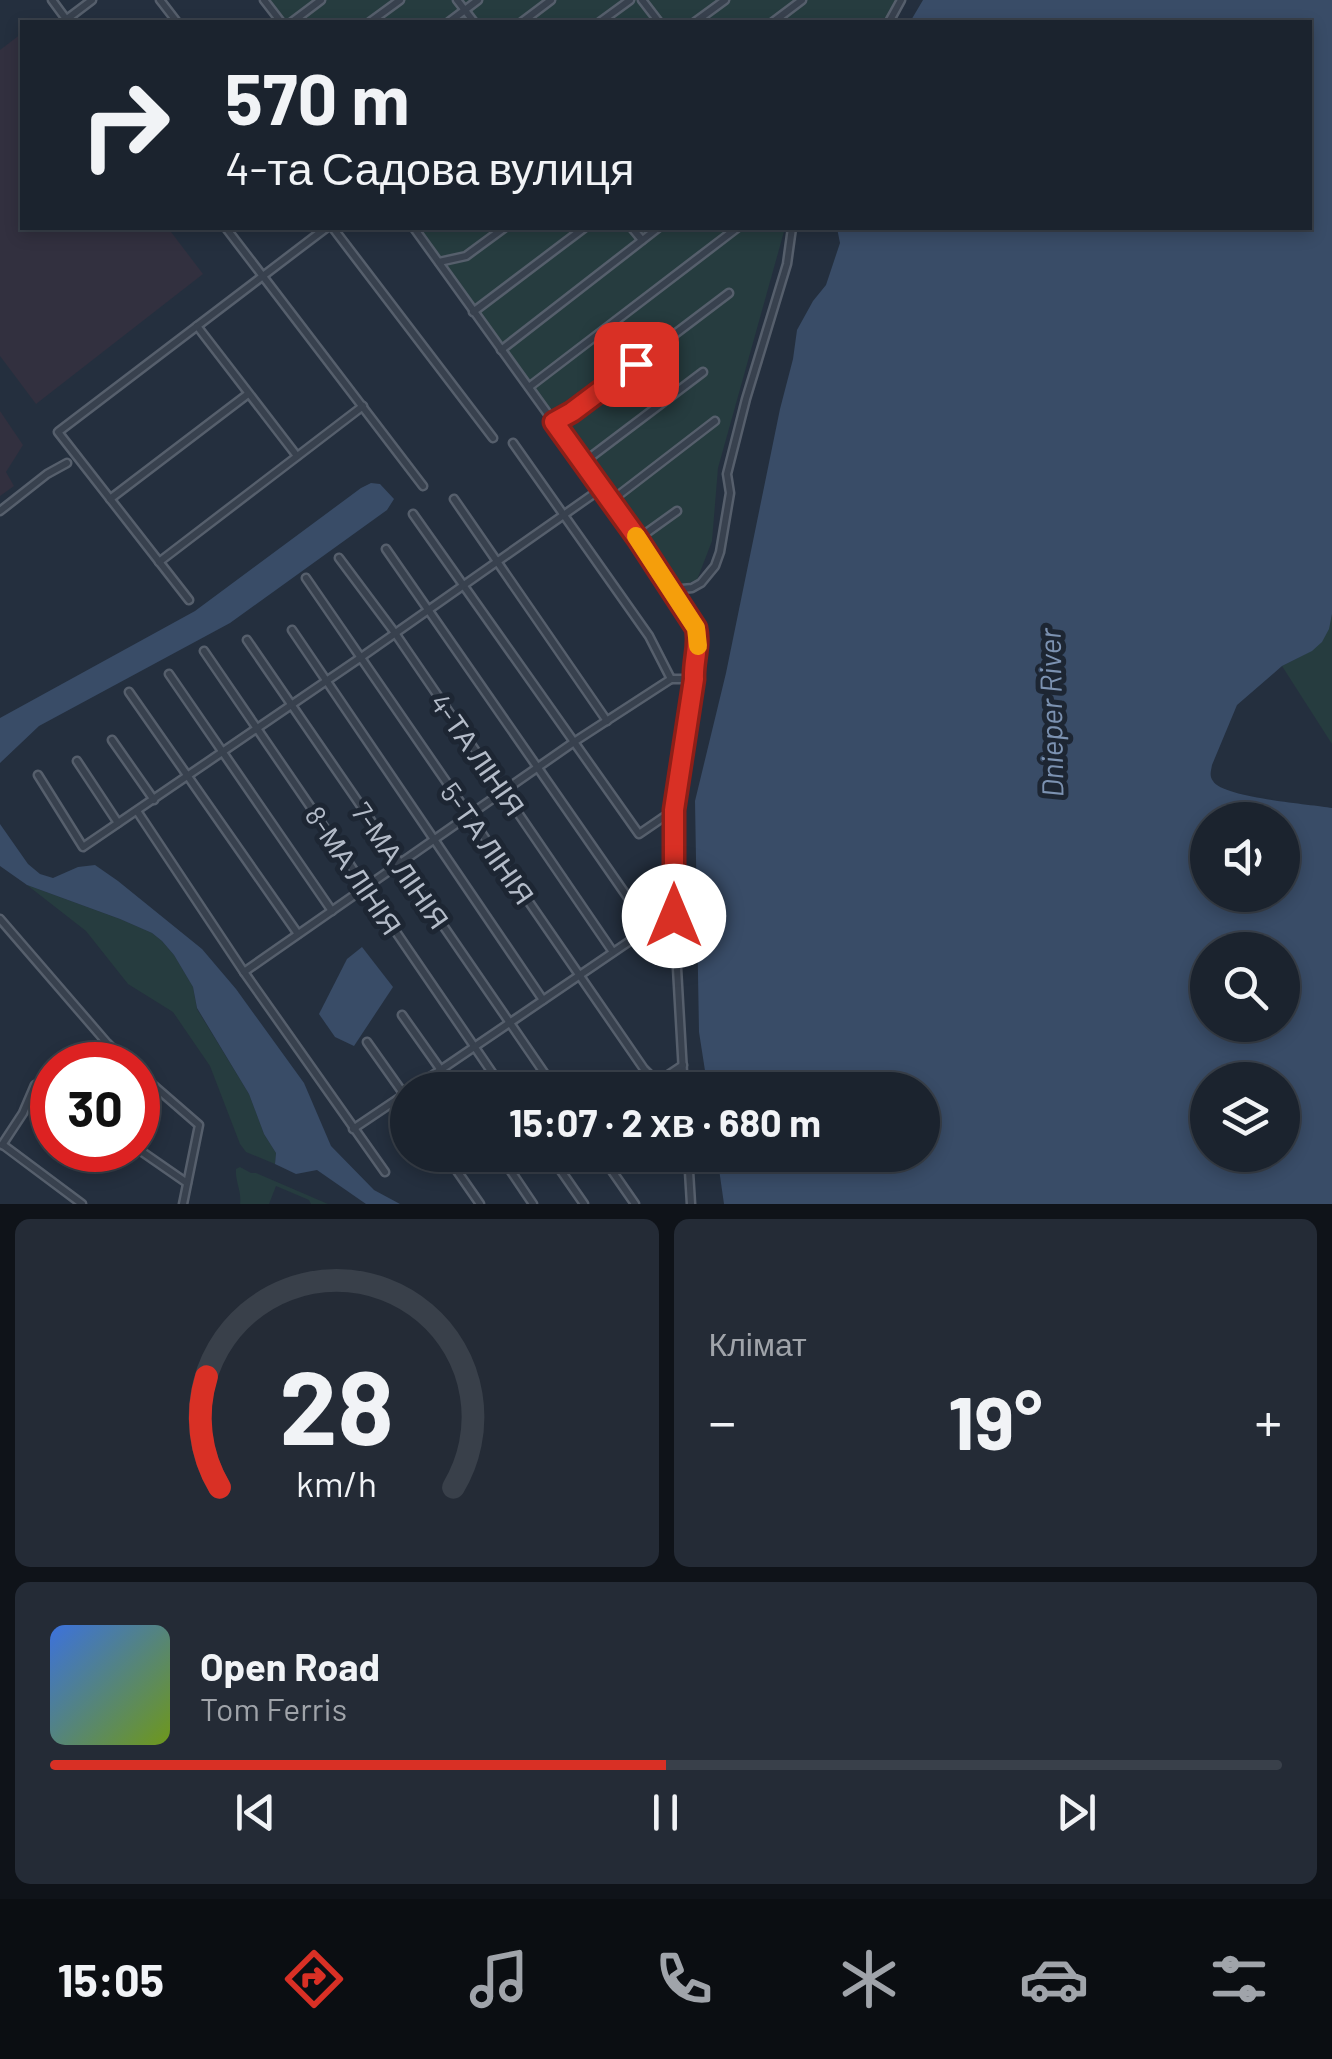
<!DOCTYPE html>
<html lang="uk">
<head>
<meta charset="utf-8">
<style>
	:root { --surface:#1b232e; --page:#242b36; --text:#f1f3f6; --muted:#a0a4aa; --line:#39404a; --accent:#d93025 }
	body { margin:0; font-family:Barlow,sans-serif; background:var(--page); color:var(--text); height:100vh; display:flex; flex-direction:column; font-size:38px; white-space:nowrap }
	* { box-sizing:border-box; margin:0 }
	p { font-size:32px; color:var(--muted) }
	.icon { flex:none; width:55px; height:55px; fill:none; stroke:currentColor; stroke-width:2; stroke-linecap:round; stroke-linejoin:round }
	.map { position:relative; height:1204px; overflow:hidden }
	.panel { display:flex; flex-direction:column; gap:15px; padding:15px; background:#0f1319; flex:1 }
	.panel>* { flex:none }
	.banner { position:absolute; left:20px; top:20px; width:1292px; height:210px; border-radius:0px; box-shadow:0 5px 15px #0003,0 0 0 2px var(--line); background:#1b232e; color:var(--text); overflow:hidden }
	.controls { position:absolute; left:1190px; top:802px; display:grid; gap:20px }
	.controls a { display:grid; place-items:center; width:110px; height:110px; border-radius:50%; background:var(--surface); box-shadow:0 5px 15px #0003,0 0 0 2px var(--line); font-size:50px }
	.speed { position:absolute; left:30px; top:1042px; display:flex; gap:20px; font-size:50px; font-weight:700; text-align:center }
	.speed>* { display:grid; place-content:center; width:130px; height:130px; border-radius:50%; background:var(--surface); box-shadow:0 5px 15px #0003,0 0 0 2px var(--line); line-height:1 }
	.speed .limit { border:15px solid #d22; background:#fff; color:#111 }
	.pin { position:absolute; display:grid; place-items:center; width:85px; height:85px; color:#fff; margin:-42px; border-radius:20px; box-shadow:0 5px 15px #0006 }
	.me { position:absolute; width:110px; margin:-55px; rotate:0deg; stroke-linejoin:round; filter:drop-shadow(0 0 8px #0008) }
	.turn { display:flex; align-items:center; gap:35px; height:210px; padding:0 40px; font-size:45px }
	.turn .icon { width:130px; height:130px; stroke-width:2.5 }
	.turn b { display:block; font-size:70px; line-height:85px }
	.big { font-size:75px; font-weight:700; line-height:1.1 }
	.panel .widget { flex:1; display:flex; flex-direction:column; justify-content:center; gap:15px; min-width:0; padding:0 35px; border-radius:15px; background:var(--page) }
	.panel .dial { align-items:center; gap:0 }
	.dial svg { height:260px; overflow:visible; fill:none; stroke:var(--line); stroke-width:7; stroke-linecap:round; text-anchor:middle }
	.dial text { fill:var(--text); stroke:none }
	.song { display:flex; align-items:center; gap:30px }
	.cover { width:120px; height:120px; border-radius:15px; background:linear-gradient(135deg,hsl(220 70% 55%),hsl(80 70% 35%)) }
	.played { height:10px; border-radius:5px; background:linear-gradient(90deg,var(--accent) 50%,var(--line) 50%) }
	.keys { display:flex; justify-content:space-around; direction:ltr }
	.heat { display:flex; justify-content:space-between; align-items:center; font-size:55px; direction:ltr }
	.panel .tiles { flex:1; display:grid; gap:15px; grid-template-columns:1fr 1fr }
	.widget:last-child { grid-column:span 2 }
	.trip { position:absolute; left:390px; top:1072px; width:550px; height:100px; border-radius:50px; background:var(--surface); box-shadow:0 5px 15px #0003,0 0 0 2px var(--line); font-weight:700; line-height:100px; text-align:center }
	.tab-bar { display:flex; height:160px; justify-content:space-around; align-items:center; background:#0b0e12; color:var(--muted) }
	.tab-bar .icon { width:70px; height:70px }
	.tab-bar .on { color:var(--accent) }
	.tab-bar b { font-size:45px; color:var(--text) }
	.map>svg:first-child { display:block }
	.medical { fill:#32303f }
	.green { fill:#263c3f }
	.water { fill:#394c67; fill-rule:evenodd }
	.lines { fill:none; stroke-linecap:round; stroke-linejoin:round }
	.street-casing { stroke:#565f6c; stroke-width:11 }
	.street { stroke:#38414e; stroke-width:6 }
	.route-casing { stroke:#8d1f18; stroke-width:25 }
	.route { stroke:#d93025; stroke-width:18 }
	.slow { stroke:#f59e0b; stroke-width:18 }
	.labels { text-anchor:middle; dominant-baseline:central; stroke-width:10; stroke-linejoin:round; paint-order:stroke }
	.street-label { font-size:28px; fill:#b4bcc9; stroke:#1d2633 }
	.water-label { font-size:30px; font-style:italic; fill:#7c92b1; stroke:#1d2633 }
</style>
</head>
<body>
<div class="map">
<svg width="1332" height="1204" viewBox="0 0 1332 1204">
	<rect width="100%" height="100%" fill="#242f3e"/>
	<g class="medical">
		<path d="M21,34L22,228H168L203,274L36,404L0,356V50Z"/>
		<path d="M0,411L23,445L6,472L14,486L0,496Z"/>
	</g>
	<g class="green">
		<path d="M269,0H895L885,22H286Z"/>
		<path d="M420,228H785L718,468L712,541L697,580L677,586Z"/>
		<path d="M1332,614V744L1282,666C1310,652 1325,647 1332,614Z"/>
		<path d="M27,885L120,919L152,933L162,941L174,955L193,987L197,1009L249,1094L264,1134L276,1153L275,1164L246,1152L240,1144L210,1066L173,1012L128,984L86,931Z"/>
		<path d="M240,1167L251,1173H256L328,1204H311L309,1200L276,1186L269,1204H240C242,1192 235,1182 236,1169Z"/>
	</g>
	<g class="water">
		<path d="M923,0H1332V614L1329,629L1322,642L1312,651L1282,666L1237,705L1212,765C1211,771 1209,776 1213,781C1223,798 1310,804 1332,808V1204H724L717,1155H922V1090H708L699,1032L695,801L726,673L780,409L793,359L797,330L813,301L826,285L840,243L837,228H1310V22H910ZM1208,820H1282V895H1208ZM1208,950H1282V1025H1208ZM1208,1080H1282V1155H1208Z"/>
		<path d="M371,483L380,484L394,499L387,510L230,623L39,726L0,763V718L195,611L361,488Z"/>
		<path d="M0,824L28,864L40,874L53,878L78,867L95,865L118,881L202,949L236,989L304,1083L331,1146L374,1190L400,1204H366L317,1170L296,1174L275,1164L276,1153L264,1134L249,1094L197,1008L193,987L174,955L162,941L152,933L120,919L27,885L0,866Z"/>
		<path d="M362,947L393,987L354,1046L335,1037L319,1014L347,959Z"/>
	</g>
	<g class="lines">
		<g class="street-casing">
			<g id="street">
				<path d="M52,0L66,19"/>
				<path d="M160,0L177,22"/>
				<path d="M264,0L281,22"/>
				<path d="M457,0L474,22"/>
				<path d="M642,0L659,22"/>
				<path d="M67,19L92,0"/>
				<path d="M292,22L321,0"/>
				<path d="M370,22L400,0"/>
				<path d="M449,22L478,0"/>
				<path d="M522,22L551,0"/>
				<path d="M600,22L630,0"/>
				<path d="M695,22L725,0"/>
				<path d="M773,22L802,0"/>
				<path d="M889,22L901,0"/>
				<path d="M226,228L423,486"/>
				<path d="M333,228L493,438"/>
				<path d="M414,228L638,539L696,628C700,645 693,661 694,679L675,810L674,916L684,1090"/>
				<path d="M632,228L642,240"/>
				<path d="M439,262L466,256L504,228"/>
				<path d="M473,312L584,228"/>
				<path d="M197,326L297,456"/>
				<path d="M501,350L658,228"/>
				<path d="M529,387L737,228"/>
				<path d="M554,422L572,412L729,293"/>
				<path d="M513,443L649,636L671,679"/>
				<path d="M584,462L703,372"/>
				<path d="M110,499L248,394"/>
				<path d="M454,499L607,721"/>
				<path d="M611,501L715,421"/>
				<path d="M0,511L47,474L67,463"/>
				<path d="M413,514L639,834L674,810"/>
				<path d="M638,539L677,511"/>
				<path d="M386,549L649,928"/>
				<path d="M339,558L395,633L613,952"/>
				<path d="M159,562L363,406"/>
				<path d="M306,578L644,1069L654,1079L665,1077L683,1065"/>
				<path d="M672,590L692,588L701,583L715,566L720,552L730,493L727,474L746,399L787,264L792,228"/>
				<path d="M189,600L58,432L326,228"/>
				<path d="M292,630L543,1000"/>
				<path d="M247,640L556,1090"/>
				<path d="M204,651L504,1090"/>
				<path d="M169,674L332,911"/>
				<path d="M129,692L298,934"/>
				<path d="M112,740L154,800"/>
				<path d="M77,761L118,823"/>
				<path d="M38,775L83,847L360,658L602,488"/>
				<path d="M137,811L244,972L385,1172"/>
				<path d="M0,919L107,1043L129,1065"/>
				<path d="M244,972L574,742L671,679H694"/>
				<path d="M402,1015L455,1090"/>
				<path d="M367,1042L408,1100"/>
				<path d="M138,1072L199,1125L183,1204"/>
				<path d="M411,1090L649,928L674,916"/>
				<path d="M353,1129L408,1092"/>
				<path d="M2,1145L23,1113L35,1085L44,1081L52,1086"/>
				<path d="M3,1145L82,1204"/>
				<path d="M138,1149L187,1183"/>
				<path d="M446,1155L480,1204"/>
				<path d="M500,1155L533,1204"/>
				<path d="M550,1155L584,1204"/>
				<path d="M601,1155L635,1204"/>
				<path d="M688,1155L691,1204"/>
			</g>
		</g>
		<use href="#street" class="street"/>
	</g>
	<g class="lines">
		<g class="route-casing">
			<path id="route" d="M636,364L572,412L554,422L638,539L696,628C700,645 693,661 694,679L674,810V916"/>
		</g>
		<use href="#route" class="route"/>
		<path class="slow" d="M636,536L696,628L698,646"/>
	</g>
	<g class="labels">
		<g class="street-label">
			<text transform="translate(478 754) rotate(55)">4-ТА ЛІНІЯ</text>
			<text transform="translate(488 843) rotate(55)">5-ТА ЛІНІЯ</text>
			<text transform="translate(401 865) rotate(55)">7-МА ЛІНІЯ</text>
			<text transform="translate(354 870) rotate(56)">8-МА ЛІНІЯ</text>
		</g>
		<g class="water-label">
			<text transform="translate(1050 713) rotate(-91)">Dnieper River</text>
		</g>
	</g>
</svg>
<div class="controls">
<a><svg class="icon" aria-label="sound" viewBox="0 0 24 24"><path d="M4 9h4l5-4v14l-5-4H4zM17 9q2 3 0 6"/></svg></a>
<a><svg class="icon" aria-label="search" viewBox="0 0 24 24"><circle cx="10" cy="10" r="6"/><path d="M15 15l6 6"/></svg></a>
<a><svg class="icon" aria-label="layers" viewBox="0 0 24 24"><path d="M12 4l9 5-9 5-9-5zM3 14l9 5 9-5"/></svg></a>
</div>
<div class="speed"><div class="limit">30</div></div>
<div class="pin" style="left:636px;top:364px;background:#d93025"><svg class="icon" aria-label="arrive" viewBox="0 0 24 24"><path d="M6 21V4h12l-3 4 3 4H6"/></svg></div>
<svg class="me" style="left:674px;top:916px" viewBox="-20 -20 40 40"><circle r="19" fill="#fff"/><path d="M0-13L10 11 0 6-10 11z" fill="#d93025"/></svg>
<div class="trip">15:07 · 2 хв · 680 m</div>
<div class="banner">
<div class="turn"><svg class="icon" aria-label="right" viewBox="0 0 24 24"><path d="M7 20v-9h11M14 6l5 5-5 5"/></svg><div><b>570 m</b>4-та Садова вулиця</div></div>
</div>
</div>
<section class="panel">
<div class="tiles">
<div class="widget dial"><svg viewBox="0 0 100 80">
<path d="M14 69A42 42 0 1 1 86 69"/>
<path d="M14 69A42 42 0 0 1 10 35" stroke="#d93025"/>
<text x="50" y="56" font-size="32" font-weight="700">28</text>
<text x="50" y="72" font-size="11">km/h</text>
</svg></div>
<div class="widget"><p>Клімат</p>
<div class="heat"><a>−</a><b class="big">19°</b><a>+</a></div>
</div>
<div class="widget">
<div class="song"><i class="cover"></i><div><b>Open Road</b><p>Tom Ferris</p></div></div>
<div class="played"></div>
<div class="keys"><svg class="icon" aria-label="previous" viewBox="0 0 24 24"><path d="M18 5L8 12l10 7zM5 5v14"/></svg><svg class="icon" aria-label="pause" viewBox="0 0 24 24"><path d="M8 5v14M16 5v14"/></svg><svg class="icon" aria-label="next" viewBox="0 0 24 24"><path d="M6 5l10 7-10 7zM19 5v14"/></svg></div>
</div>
</div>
</section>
<nav class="tab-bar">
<b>15:05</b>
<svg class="icon on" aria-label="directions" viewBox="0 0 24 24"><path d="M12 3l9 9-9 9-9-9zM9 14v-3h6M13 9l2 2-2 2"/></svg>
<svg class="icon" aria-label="music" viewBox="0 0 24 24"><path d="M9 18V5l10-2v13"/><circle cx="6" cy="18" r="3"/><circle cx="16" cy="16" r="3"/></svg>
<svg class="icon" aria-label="phone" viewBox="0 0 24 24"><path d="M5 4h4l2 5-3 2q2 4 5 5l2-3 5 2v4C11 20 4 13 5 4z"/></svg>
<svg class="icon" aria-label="climate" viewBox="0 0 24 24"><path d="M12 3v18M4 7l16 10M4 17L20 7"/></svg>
<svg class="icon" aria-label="car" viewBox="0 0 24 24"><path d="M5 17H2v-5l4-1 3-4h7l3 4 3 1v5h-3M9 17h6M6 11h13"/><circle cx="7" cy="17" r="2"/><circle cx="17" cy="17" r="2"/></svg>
<svg class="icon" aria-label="filters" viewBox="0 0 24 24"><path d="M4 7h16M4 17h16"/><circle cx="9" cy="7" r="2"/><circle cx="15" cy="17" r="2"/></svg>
</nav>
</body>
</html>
